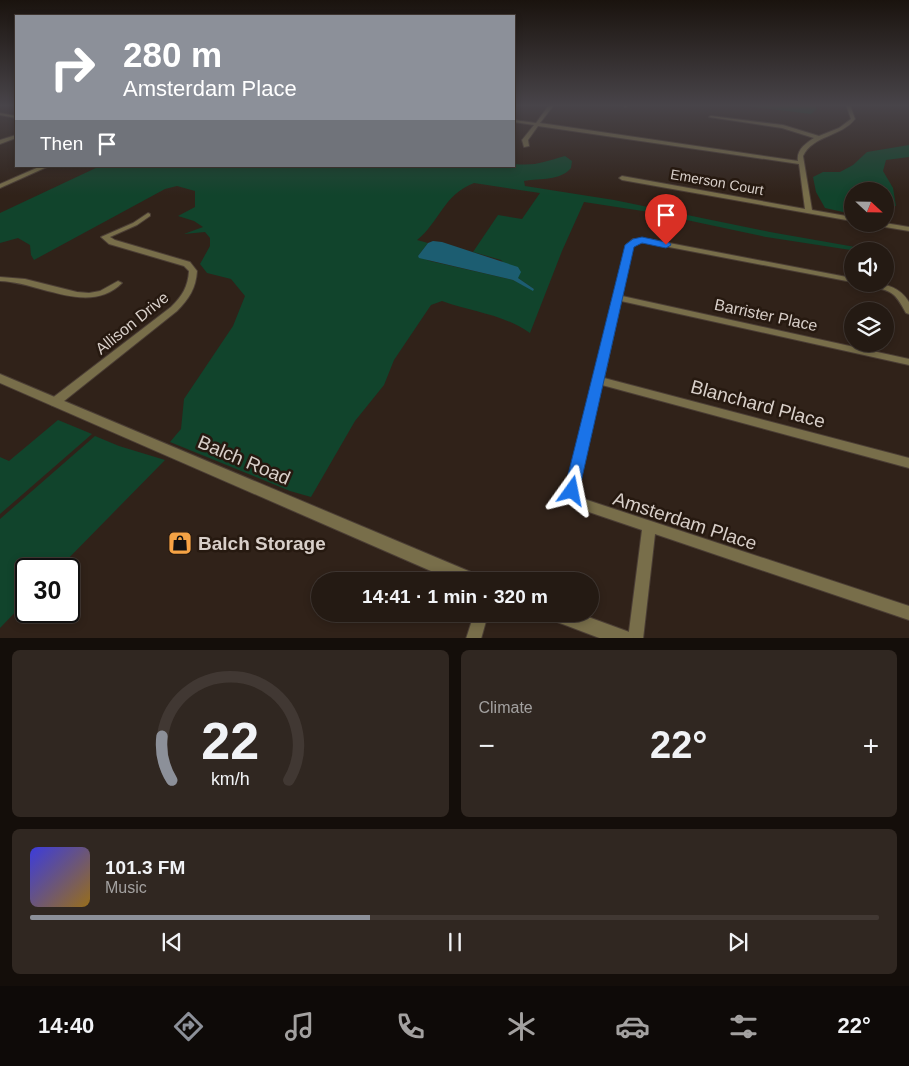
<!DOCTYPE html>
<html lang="en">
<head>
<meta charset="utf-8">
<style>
	:root { --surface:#241a13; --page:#302721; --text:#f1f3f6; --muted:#a3a1a0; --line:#413833; --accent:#8c9099 }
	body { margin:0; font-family:Arial,sans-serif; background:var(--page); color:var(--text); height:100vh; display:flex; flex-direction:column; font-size:19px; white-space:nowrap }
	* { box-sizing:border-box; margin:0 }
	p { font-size:16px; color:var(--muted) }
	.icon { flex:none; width:28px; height:28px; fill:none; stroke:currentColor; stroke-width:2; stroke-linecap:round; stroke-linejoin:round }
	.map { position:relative; height:638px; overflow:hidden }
	.drawer { display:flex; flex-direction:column; gap:12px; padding:12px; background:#140e0a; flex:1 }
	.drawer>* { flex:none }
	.guide { position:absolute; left:15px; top:15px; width:500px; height:152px; border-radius:0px; box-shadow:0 2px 8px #0003,0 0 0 1px var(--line); background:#8c9099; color:#fff; overflow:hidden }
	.needle { width:32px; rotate:112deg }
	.fabs { position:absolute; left:844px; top:182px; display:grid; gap:10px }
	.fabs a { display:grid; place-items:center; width:50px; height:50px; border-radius:50%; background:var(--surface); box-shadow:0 2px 8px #0003,0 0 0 1px var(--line); font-size:25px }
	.speed { position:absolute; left:15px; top:558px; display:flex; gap:10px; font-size:25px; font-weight:700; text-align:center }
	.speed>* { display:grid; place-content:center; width:65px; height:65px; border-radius:50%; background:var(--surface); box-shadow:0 2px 8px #0003,0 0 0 1px var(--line); line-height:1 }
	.speed .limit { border:2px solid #111; border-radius:8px; background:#fff; color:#111 }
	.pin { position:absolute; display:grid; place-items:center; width:42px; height:42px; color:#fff; margin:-51px -21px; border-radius:50% 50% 50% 0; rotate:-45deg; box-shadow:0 0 5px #0007 }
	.pin .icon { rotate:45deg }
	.me { position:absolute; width:55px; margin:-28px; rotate:12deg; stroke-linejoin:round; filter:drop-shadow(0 0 4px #0008) }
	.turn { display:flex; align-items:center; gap:18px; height:105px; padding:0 25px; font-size:22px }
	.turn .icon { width:65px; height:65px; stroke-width:2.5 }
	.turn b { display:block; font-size:35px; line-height:42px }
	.then { display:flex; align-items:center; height:48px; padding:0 25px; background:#0003; gap:10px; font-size:19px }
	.big { font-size:38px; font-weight:700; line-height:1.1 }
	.drawer .tile { flex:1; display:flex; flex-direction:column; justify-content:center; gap:8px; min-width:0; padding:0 18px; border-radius:8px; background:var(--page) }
	.drawer .dial { align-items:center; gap:0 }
	.dial svg { height:130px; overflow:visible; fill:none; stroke:var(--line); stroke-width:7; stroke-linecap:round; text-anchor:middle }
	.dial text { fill:var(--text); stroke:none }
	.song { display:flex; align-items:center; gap:15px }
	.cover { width:60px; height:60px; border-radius:8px; background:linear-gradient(135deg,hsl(240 70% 55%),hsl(40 70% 35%)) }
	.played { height:5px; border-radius:2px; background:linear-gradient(90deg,var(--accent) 40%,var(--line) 40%) }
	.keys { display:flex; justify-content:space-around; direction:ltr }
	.heat { display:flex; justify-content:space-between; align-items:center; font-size:28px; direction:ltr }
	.drawer .tiles { flex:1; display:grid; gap:12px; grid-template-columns:1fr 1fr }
	.tile:last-child { grid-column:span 2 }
	.trip { position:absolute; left:311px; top:572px; width:288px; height:50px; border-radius:25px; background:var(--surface); box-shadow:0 2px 8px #0003,0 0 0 1px var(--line); font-weight:700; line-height:50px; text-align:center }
	.tabs { display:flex; height:80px; justify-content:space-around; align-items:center; background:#0e0a08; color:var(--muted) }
	.tabs .icon { width:35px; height:35px }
	.tabs .on { color:var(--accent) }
	.tabs b { font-size:22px; color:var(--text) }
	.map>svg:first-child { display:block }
	.green { fill:#11442c; fill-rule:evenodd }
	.water { fill:#1c5d71 }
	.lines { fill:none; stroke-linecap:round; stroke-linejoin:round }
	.minor-casing { stroke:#4b3e35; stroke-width:2 }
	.tertiary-casing { stroke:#4b3e35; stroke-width:2 }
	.minor { fill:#786e4a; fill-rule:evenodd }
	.tertiary { fill:#786e4a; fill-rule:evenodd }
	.route { fill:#1a73e8; stroke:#114b97 }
	.labels { text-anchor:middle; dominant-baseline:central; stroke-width:5; stroke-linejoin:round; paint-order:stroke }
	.far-street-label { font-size:14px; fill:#d8cfc9; stroke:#261910 }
	.street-label { font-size:16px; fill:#d8cfc9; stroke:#261910 }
	.near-street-label { font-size:19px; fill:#d8cfc9; stroke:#261910 }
	.near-poi-label { font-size:19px; font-weight:bold; fill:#d8cfc9; stroke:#261910; text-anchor:start }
</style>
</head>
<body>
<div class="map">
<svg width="909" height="639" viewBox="0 0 909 639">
	<rect width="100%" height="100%" fill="#302219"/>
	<g class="green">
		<path d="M736,105H815L817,109L811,114Z"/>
		<path d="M909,145V157L886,160L883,171L893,188L896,206L885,204V191H852V214L825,208L816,192L813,177L823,172H840L853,165L867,152Z"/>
		<path d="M565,156L572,161L571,168C560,181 541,178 524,181L525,186L614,200L770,232L878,251H857L766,237L649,212L584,202L562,251L530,333C503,314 472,312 442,301L431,305L394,360L384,385L355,421L311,497L290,491L170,442L181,429L184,399L233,326L245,296L231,279L207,273L200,264L210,246V238L205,232L184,234L203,227L194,221L178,216L195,207V191L177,186L165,189L34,260L31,255L30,245L18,238L0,243V213L100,166H514V164C537,166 543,162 565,156ZM474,183L540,193L522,219L498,215L473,252L501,260L518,278L534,289L533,290L513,280L430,261L418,256L428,243L417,240C439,223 443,195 474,183Z"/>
		<path d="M58,420L92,434L0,514V457L9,461Z"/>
		<path d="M95,436L119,446L165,460L58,569H26V601L0,628V519Z"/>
	</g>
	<path class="water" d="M433,241L442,242L518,267L521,272L518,278L534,289L533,291L513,280L419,258L418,256L428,243Z"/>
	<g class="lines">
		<g class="minor-casing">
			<g id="minor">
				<path d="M549,105H554L540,123L798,161C796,150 806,143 814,138L782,128L709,117L711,116L783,125L819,136L839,128L851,119L846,105H850L855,119C841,137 813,135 803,156L812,210L852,217V221L622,180L619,178L622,176L805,209L799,164L538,126L528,140L529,146L524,147L522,140L534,125L514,122V120L536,123Z"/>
				<path d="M622,105H627V106L625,107Z"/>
				<path d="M0,113L16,116V118L0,115Z"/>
				<path d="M16,135V138L0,144V140Z"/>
				<path d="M41,166H49L0,188V184Z"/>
				<path d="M148,213L150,214V216L137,225L110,237L115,240L190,262L197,271C196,288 189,299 177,311L59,405L55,406L51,405L50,402L51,399L171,307C182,296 188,287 189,271L184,266L109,244L101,237L133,223Z"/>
				<path d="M885,223L909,227V231L879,226L876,224Z"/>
				<path d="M633,239H648L852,278V282L648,243H638L633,246L622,296L909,359V365L621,301L604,378L909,458V468L602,385L578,491L581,497L587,500L909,606V620L655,534L643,639H628L642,530L580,509L573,505L566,491L626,245Z"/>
				<path d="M0,277L25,279L77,292L89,293L100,291L118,281L122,283C89,316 39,282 0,281Z"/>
				<path d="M867,284C884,283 899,286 909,302V314L906,313C894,291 892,291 868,286Z"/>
				<path d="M474,614H488L481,639H466Z"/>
			</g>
		</g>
		<g class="tertiary-casing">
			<g id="tertiary">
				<path d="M0,374L478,575L480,581H454L0,383Z"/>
				<path d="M550,614H580L632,633L634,639H602L552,620Z"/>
			</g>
		</g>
		<use href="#minor" class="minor"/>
		<use href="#tertiary" class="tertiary"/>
	</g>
	<linearGradient id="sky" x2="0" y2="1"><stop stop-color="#1a130e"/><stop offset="0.54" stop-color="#484449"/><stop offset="1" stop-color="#484449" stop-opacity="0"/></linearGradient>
	<rect width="909" height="195" fill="url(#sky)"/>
	<path class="route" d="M642,237L670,243L671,245L666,248L642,243L634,247L579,491L577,496L572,498L566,496L564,491L625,245L633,239Z"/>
	<defs>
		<g id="shop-square" transform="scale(1.25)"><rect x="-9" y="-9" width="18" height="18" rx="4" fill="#f5a345" stroke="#261910"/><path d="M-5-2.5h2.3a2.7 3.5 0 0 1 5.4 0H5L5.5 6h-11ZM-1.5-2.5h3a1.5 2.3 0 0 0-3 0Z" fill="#111"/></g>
	</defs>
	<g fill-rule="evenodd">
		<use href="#shop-square" x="180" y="543"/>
	</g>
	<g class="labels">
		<g class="far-street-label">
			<text transform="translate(717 182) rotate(10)">Emerson Court</text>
		</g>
		<g class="street-label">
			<text transform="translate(766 315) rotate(12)">Barrister Place</text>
			<text transform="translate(132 323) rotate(-39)">Allison Drive</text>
		</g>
		<g class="near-street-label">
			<text transform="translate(758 404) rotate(15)">Blanchard Place</text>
			<text transform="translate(244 460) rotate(23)">Balch Road</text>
			<text transform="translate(685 521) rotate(18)">Amsterdam Place</text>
		</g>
		<g class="near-poi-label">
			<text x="198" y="543">Balch Storage</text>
		</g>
	</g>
</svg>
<div class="fabs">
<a><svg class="needle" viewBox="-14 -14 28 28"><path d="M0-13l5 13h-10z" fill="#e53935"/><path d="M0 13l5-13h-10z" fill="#a3a1a0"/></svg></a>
<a><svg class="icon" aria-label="sound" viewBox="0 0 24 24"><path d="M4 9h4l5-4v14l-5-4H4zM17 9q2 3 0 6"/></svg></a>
<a><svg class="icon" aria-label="layers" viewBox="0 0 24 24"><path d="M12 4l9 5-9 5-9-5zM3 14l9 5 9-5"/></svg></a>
</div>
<div class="speed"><div class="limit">30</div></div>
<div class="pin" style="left:666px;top:245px;background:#d93025"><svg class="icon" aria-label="arrive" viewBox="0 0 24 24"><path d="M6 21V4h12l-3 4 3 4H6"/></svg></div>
<svg class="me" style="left:572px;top:491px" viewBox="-20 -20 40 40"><path d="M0-17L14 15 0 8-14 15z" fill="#1a73e8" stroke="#fff" stroke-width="4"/></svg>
<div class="trip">14:41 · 1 min · 320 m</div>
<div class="guide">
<div class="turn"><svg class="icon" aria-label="right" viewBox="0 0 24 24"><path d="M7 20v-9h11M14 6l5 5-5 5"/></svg><div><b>280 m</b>Amsterdam Place</div></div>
<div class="then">Then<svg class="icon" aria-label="arrive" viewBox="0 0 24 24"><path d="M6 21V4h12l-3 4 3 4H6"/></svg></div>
</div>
</div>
<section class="drawer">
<div class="tiles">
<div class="tile dial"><svg viewBox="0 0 100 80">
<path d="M14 69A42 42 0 1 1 86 69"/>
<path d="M14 69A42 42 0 0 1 8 42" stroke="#8c9099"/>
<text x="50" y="56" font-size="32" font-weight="700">22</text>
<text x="50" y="72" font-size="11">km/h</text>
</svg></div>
<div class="tile"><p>Climate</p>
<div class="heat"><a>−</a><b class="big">22°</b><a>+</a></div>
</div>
<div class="tile">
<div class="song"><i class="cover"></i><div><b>101.3 FM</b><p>Music</p></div></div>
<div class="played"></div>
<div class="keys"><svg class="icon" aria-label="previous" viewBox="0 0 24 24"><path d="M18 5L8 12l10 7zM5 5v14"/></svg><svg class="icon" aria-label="pause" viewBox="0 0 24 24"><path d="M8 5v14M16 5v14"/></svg><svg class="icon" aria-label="next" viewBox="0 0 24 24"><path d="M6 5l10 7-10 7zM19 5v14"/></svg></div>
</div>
</div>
</section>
<nav class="tabs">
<b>14:40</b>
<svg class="icon on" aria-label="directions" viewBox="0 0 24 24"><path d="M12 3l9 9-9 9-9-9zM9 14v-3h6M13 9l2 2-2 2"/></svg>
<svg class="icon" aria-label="music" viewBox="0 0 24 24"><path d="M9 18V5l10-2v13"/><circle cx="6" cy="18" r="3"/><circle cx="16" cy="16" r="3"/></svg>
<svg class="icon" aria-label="phone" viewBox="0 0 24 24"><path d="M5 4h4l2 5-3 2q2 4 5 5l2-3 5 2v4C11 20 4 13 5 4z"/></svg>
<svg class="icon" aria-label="climate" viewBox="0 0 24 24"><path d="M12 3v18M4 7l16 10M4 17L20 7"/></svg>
<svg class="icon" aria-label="car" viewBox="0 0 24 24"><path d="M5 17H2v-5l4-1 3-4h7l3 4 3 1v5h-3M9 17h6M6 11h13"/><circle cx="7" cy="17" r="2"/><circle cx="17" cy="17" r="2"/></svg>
<svg class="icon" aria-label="filters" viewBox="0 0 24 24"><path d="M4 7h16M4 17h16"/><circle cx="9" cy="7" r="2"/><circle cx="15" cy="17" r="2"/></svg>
<b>22°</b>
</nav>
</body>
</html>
